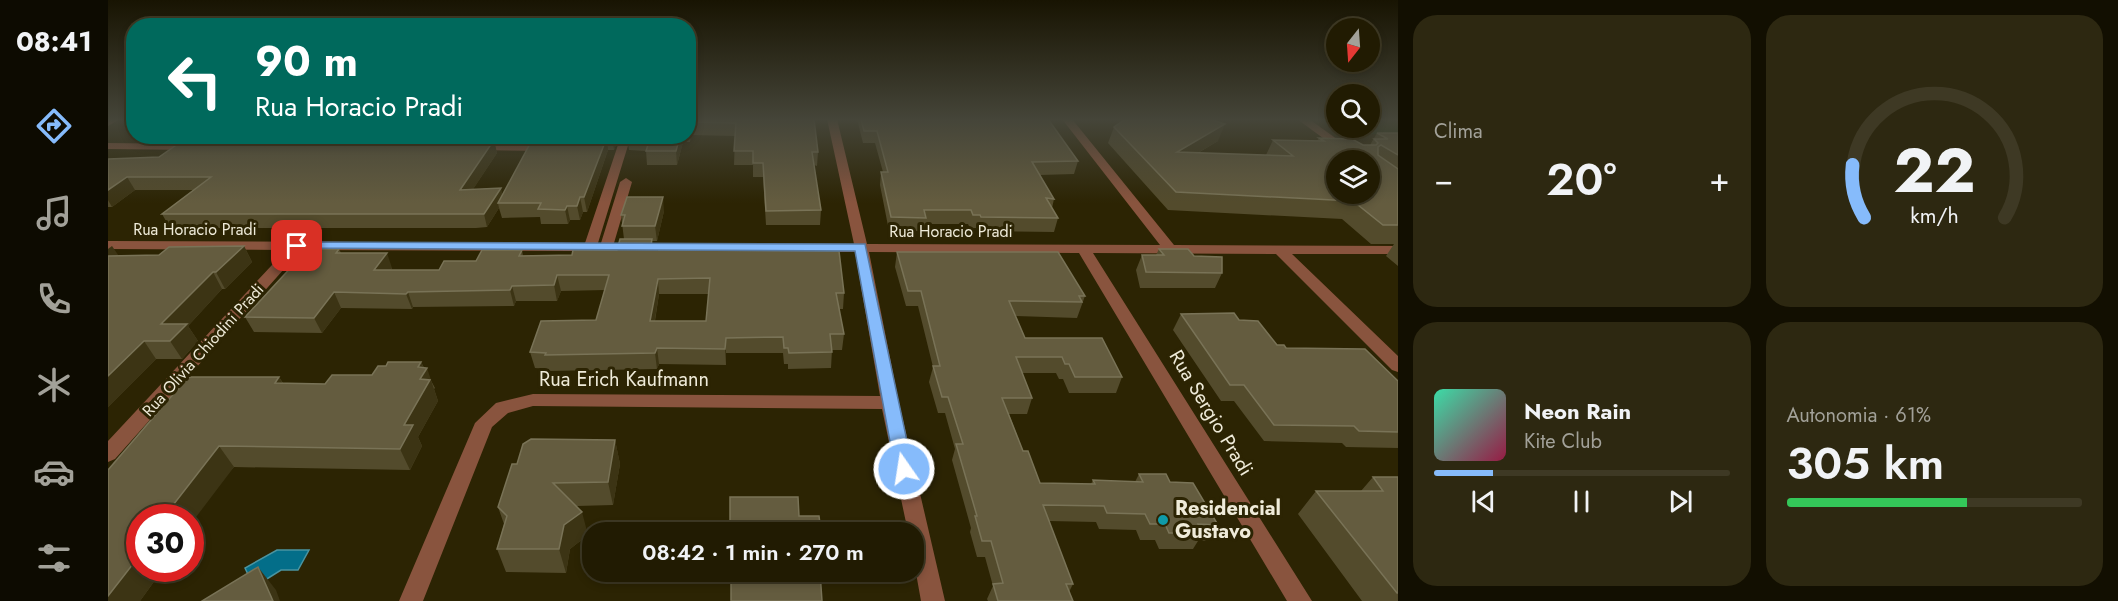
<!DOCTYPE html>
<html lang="pt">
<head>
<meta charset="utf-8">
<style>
	:root { --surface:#211b02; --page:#2d2811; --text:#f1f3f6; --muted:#a2a199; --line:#3e3924; --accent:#86bbfb }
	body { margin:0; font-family:Jost,sans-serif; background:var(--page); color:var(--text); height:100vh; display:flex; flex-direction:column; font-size:22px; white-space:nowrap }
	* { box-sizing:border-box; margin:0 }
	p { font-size:20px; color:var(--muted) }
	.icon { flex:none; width:33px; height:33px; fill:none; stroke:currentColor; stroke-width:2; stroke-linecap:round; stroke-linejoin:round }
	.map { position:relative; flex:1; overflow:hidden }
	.drawer { display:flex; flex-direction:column; gap:15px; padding:15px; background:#120f01; width:720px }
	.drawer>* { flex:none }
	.top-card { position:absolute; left:18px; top:18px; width:570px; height:126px; border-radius:24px; box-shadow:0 3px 9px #0003,0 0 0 2px var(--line); background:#00695c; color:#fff; overflow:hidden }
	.needle { width:39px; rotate:197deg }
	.buttons { position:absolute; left:1218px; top:18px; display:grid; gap:12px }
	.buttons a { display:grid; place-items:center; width:54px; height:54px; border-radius:50%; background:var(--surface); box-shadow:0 3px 9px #0003,0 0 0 2px var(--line); font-size:30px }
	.speed { position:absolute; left:18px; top:504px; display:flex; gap:12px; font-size:30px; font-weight:700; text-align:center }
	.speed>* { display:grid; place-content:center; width:78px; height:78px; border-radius:50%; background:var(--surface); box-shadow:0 3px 9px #0003,0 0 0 2px var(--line); line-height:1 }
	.speed .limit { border:9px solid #d22; background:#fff; color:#111 }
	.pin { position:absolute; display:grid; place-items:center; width:51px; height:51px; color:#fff; margin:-26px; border-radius:12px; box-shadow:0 3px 9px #0006 }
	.me { position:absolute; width:66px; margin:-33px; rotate:347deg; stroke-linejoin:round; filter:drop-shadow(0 0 4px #0008) }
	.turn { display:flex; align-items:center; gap:21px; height:126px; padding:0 30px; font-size:27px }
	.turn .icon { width:78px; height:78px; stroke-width:2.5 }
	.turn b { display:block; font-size:42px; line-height:51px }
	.big { font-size:45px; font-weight:600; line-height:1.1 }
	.drawer .tile { flex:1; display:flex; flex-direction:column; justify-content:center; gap:9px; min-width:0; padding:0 21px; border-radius:24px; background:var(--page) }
	.drawer .dial { align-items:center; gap:0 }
	.dial svg { height:156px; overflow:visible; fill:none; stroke:var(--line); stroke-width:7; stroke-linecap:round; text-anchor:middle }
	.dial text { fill:var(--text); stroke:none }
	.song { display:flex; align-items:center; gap:18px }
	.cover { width:72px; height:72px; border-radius:9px; background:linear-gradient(135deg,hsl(160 70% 55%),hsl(340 70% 35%)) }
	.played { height:6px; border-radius:3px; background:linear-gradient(90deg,var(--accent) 20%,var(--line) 20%) }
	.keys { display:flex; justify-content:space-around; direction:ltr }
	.heat { display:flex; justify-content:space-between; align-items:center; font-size:33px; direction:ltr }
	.charge { height:9px; border-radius:4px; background:linear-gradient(90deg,#34c759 61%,var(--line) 0) }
	.drawer .tiles { flex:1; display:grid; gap:15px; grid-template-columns:repeat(2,1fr) }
	.trip { position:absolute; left:474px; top:522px; width:342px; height:60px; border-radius:24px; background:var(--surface); box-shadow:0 3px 9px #0003,0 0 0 2px var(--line); font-weight:600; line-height:60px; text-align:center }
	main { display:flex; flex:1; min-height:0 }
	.dock { display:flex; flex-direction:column; width:108px; justify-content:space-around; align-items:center; background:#0d0b01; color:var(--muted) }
	.dock .icon { width:42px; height:42px }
	.dock .on { color:var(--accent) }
	.dock b { font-size:27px; color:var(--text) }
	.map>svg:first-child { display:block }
	.green { fill:#23360d }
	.water { fill:#036e89; stroke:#4a94a1; stroke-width:1.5 }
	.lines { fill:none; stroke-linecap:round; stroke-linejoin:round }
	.minor { fill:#89543e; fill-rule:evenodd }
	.wall { fill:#534b2c; fill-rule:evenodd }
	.shaded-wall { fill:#3c3414 }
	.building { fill:#645c3f; stroke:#797357; stroke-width:1.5; fill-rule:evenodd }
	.route { fill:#86bbfb; stroke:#577aa3; stroke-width:1.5 }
	.culture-dot { fill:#0f9aa8; stroke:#2c2403; stroke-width:2 }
	.labels { text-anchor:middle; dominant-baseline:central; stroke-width:6; stroke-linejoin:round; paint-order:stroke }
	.street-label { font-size:16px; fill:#efebd9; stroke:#2c2403 }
	.near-street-label { font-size:20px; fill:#efebd9; stroke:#2c2403 }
	.near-poi-label { font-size:20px; font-weight:bold; fill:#efebd9; stroke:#2c2403; text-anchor:start }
</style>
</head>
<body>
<main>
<nav class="dock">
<b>08:41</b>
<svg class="icon on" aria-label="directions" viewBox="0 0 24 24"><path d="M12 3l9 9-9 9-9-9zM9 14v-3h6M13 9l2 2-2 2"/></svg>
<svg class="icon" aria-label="music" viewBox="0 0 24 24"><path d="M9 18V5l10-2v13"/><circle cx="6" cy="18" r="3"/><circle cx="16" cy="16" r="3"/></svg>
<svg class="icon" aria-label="phone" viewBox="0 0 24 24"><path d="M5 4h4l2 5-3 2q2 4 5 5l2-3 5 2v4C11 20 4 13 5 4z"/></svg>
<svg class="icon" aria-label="climate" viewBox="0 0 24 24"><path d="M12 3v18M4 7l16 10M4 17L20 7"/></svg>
<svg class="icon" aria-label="car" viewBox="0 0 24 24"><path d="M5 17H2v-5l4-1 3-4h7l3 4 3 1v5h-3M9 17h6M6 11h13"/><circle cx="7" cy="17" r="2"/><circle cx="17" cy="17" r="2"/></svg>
<svg class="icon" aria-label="filters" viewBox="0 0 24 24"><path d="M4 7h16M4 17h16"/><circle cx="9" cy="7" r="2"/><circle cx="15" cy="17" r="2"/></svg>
</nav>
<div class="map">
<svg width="1290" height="601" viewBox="0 0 1290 601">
	<rect width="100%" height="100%" fill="#2c2403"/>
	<path class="green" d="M1211,119H1228V128H1262V119H1282L1290,124V135L1230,133Z"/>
	<path class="water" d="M169,550H201L190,570H173L146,587L137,568Z"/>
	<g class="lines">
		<g class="minor">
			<path d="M0,119H12L0,126Z"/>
			<path d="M719,119H729L759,244L1052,245L954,119H964L1066,245L1290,246V254H1184L1290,356V372L1284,370L1168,254L985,253L1204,601H1179L971,253L761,252L791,403L837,601H813L806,562V532H800L774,409L425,406L400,413L384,427L315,601H291L367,423L388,403L425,394L772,396L747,252L193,250L7,459L0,462V441L178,250L0,249V241L477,243L512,139L520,136L522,139L490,243H493L512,182L518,178L524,182L506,243L746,244Z"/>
			<path d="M1189,119H1201L1258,160H1245Z"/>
			<path d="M0,143L87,144L92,147L87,150L0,149Z"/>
			<path d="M369,145H438L443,148L438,151L365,150V146Z"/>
		</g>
	</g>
	<g class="wall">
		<path d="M580,119H706L710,152L709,166L706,165L713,210L712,225H658L655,177H645V165H626L627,136L583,135L582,142H575L569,165H539L538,151L521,150L519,136H580Z"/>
		<path d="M749,119H940L970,161L966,174L932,175L946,199L944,208L950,218L946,232L870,231L869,228H862L860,224H817L816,231H781L772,185L773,172H775L767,143H755Z"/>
		<path d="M1006,127L1110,141L1090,153L1158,155L1165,140L1209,141L1211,138L1255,145H1262L1269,133H1290V266L1278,256L1286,244H1263L1234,219L1060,210L1000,143Z"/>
		<path d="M96,136H400L396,142H386L389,153L365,189L395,195L431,140V136H513L511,137L506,150H500L479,212H475L472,220H462L460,224H433L432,217L394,218L391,208L379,227L368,228H62L54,214L85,190H27L4,207H0V159L51,157L97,139Z"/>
		<path d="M556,211L549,241H544L545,245L553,250L736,293L735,309H731L736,334L734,350H724L723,368L680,369V364H676L675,353H618V365L551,364L549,369L441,371V369L427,368L422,352L488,320L497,290L453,291L449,301H408L406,306L305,307L304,309L233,308L214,333L146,332L137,317L231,249L233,253L284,268L283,270H331L414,250L415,256L464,255L509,250L516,239L513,215ZM551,294H601L598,321H547Z"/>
		<path d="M136,246L144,262L117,289H114L80,326L90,341L74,359H48L0,407L11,256L51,255Z"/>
		<path d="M1051,249L1086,256L1114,273L1107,288H1032L1028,270L1034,255H1048Z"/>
		<path d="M789,252L977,296L969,318L908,316L917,338L1014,377L1008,393H961L955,379H951L948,373H914L924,398L919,414H901L915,451L932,483L983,484L985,480L1027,482L1031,474L1062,482L1110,525L1099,541H1090L1085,549H1051L1047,540H1032L1028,530L991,529L988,522L941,521L965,584L961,592L965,601H880L879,599L885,586L877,557H869L862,532L863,528L844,460L847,449L837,413H830L821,382L825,367L810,306H798L787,267Z"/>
		<path d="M1073,314L1131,320L1169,345L1290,381V448L1238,447L1234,443L1156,441L1126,401H1113L1065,330Z"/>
		<path d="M313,362L327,388L326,389L330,401L310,437L314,446L302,470L126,467L32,568H51L53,572L32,601H0V470L171,377L175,383L217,384L264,375L278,366Z"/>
		<path d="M507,440L512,464L505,505L469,506L480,535L462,549L458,573L398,572L389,549L396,524L390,507L409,464Z"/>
		<path d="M1265,477H1290V601H1254L1190,514L1208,491H1253Z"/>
		<path d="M623,572H715L714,579Z"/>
	</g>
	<g class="shaded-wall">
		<path d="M583,122V135L582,142L581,129Z"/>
		<path d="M1117,124L1110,141L1062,169L1069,152Z"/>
		<path d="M394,136H400L396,142Z"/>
		<path d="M504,136H513L511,137L506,150Z"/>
		<path d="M572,136H574L575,142L569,165L568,151Z"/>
		<path d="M499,137L500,150L479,212L476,197Z"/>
		<path d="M386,140L389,153L356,203L352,190Z"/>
		<path d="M19,177L27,190L4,207L0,200V190Z"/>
		<path d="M393,188L396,201L390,203L391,208L379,227L376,214Z"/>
		<path d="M472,197L475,212L472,220L469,206Z"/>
		<path d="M555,197L556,211L549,241L547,226Z"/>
		<path d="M459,206L462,220L460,224L457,210Z"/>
		<path d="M4,246L15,262L0,271V249Z"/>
		<path d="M136,246L144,262L117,289L108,272Z"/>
		<path d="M279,253L284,268L272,285L266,270Z"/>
		<path d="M105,272L114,289L80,326L90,341L74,359L62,341L53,324Z"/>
		<path d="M449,275L453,291L449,301L446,285Z"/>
		<path d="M550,279L551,294L544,337L542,321Z"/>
		<path d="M404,286L408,301L406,306L402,290Z"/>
		<path d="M226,292L233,308L214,333L206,318Z"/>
		<path d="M300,292L305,307L304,309L298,294Z"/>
		<path d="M618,338V365L617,349Z"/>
		<path d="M36,341L48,359L0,407V376Z"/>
		<path d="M549,348L551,364L549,369L547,353Z"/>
		<path d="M313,362L317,371L319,368L330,401L310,437L314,446L302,470L292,449L296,425L312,379L310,367Z"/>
		<path d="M171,377L183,398L167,383Z"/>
		<path d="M507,440L512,464L505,505L500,482Z"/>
		<path d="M111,446L126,467L82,525V518H55Z"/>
		<path d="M474,512L480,535L462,549L458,573L451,549L456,525Z"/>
		<path d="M32,555V568H51L53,572L32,601H0V596Z"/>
		<path d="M150,567L168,590L172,601H165Z"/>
	</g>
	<g class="building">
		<path d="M580,119H706L710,152H704L713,210L658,211L655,163H645V151H626L628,123L583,122L581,129H580Z"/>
		<path d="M753,119H940L970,161L924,162L946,199L938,198L950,218L873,217L872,215H865L863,210H816L818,218L783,217L773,172H780L769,131H756Z"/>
		<path d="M1017,119H1101L1117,124L1069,152L1185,156L1165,140L1216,141L1211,138L1244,139L1255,145H1268L1270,143L1266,139H1280L1269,133H1290V155L1273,145L1270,147V155L1290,169V225H1275L1245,201L1068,192L1006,127ZM1228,160H1262V194H1228Z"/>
		<path d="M469,136H504L499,137L476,197H472L469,206H459L457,210L430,209L433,203H390L424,140H464Z"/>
		<path d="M519,136H572L568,151H538L542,138Z"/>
		<path d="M77,139L386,140L352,190L393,188L376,214H54L103,177H19L0,190V159L51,157Z"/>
		<path d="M519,197H555L547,226H514L517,215H513Z"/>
		<path d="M512,239H544L543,245H553L551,250L731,251L736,293H728L736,334H722L724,352L681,353L680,348H676L675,337L618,338L617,349L549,348L547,353L437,355L438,353L422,352L433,321L488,320L501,275H449L446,285L404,286L402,290L300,292L298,294L226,292L206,318L137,317L200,249H231L228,253H279L266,270H331L336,261H368L374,250H414L411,256L464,255L465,250H509ZM602,278L598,321H542L550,279Z"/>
		<path d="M136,246L108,272H105L53,324H79L62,341H36L0,376V256L51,255L61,247Z"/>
		<path d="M1051,249H1080L1086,256L1114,257V273L1038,272L1034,255H1056Z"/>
		<path d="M789,252H950L977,296H971L974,302L901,301L917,338H994L1014,377H967L961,364H957L954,357H908L924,398H894L915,451H920L932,483L987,484L985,480L1035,482L1031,474H1058L1062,482L1085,483L1110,525L1090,524L1095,533H1061L1057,524H1042L1037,514L999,513L996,506L935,505L965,584H958L965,601H890L885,584L895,583L883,541H874L867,516H869L848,444H855L840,397H834L825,366H832L813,291H800Z"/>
		<path d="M1126,313L1131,320L1150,321L1169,345H1176L1178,348L1257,349L1290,381V432L1251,431L1246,426L1166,425L1136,385H1122L1073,314Z"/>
		<path d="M280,362H313L310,367L319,368L312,379L322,380L296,425H305L292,449L111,446L55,518H32V548L29,551H32V555L0,596V470L80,377H171L167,383L217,384L224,375H264L270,366H278Z"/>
		<path d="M423,439L507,440L500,482L445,483L474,512L456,525L451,549H389L399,516L390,507L404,464H409L415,444Z"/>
		<path d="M1265,477H1290V593H1289L1208,491H1275Z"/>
		<path d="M622,497H690L691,516H711L713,532H622Z"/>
		<path d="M150,567L165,601H94Z"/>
		<path d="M623,572H712L714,601H623Z"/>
	</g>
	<linearGradient id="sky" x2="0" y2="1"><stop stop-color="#181402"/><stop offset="0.59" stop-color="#454539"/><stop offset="1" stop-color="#454539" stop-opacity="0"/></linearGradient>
	<rect width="1290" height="203" fill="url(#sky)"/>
	<path class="route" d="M189,242L757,244L805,469L802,474L796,476L790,474L787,469L747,251L185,248L183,246Z"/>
	<circle class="culture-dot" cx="1055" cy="520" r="6"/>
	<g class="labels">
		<g class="street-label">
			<text x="87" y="229">Rua Horacio Pradi</text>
			<text x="843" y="231">Rua Horacio Pradi</text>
			<text transform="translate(95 350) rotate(-48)">Rua Olivia Chiodini Pradi</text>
		</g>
		<g class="near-street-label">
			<text x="516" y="379">Rua Erich Kaufmann</text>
			<text transform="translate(1103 413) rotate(59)">Rua Sergio Pradi</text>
		</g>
		<g class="near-poi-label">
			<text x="1067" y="508">Residencial<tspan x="1067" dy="23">Gustavo</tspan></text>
		</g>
	</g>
</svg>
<div class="buttons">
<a><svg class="needle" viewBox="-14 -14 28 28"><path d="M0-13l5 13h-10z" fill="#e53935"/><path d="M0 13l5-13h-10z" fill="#a2a199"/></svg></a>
<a><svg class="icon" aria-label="search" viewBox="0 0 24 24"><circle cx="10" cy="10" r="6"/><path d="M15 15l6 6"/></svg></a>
<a><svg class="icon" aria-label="layers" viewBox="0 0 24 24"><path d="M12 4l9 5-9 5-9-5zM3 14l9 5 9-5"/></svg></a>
</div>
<div class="speed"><div class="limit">30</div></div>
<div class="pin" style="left:189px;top:246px;background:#d93025"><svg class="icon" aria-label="arrive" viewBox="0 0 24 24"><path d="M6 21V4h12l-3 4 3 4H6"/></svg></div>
<svg class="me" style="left:796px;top:469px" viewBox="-20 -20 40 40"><circle r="17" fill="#86bbfb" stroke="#fff" stroke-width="3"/><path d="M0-11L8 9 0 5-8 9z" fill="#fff"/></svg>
<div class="trip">08:42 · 1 min · 270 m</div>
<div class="top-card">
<div class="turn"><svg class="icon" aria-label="left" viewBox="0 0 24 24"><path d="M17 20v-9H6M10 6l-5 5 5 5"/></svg><div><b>90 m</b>Rua Horacio Pradi</div></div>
</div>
</div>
<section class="drawer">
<div class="tiles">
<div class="tile"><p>Clima</p>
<div class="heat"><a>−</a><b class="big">20°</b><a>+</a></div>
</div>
<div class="tile dial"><svg viewBox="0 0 100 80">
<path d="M14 69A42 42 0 1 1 86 69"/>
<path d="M14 69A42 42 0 0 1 8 42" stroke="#86bbfb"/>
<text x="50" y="56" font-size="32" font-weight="700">22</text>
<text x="50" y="72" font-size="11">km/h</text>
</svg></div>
<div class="tile">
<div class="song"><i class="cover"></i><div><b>Neon Rain</b><p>Kite Club</p></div></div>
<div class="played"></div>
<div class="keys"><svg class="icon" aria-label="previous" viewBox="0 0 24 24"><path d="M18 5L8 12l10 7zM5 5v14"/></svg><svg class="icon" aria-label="pause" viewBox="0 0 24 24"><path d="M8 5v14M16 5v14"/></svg><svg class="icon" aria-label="next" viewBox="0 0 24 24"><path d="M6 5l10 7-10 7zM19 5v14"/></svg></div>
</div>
<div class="tile"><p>Autonomia · 61%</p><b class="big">305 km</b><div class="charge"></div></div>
</div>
</section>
</main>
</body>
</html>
